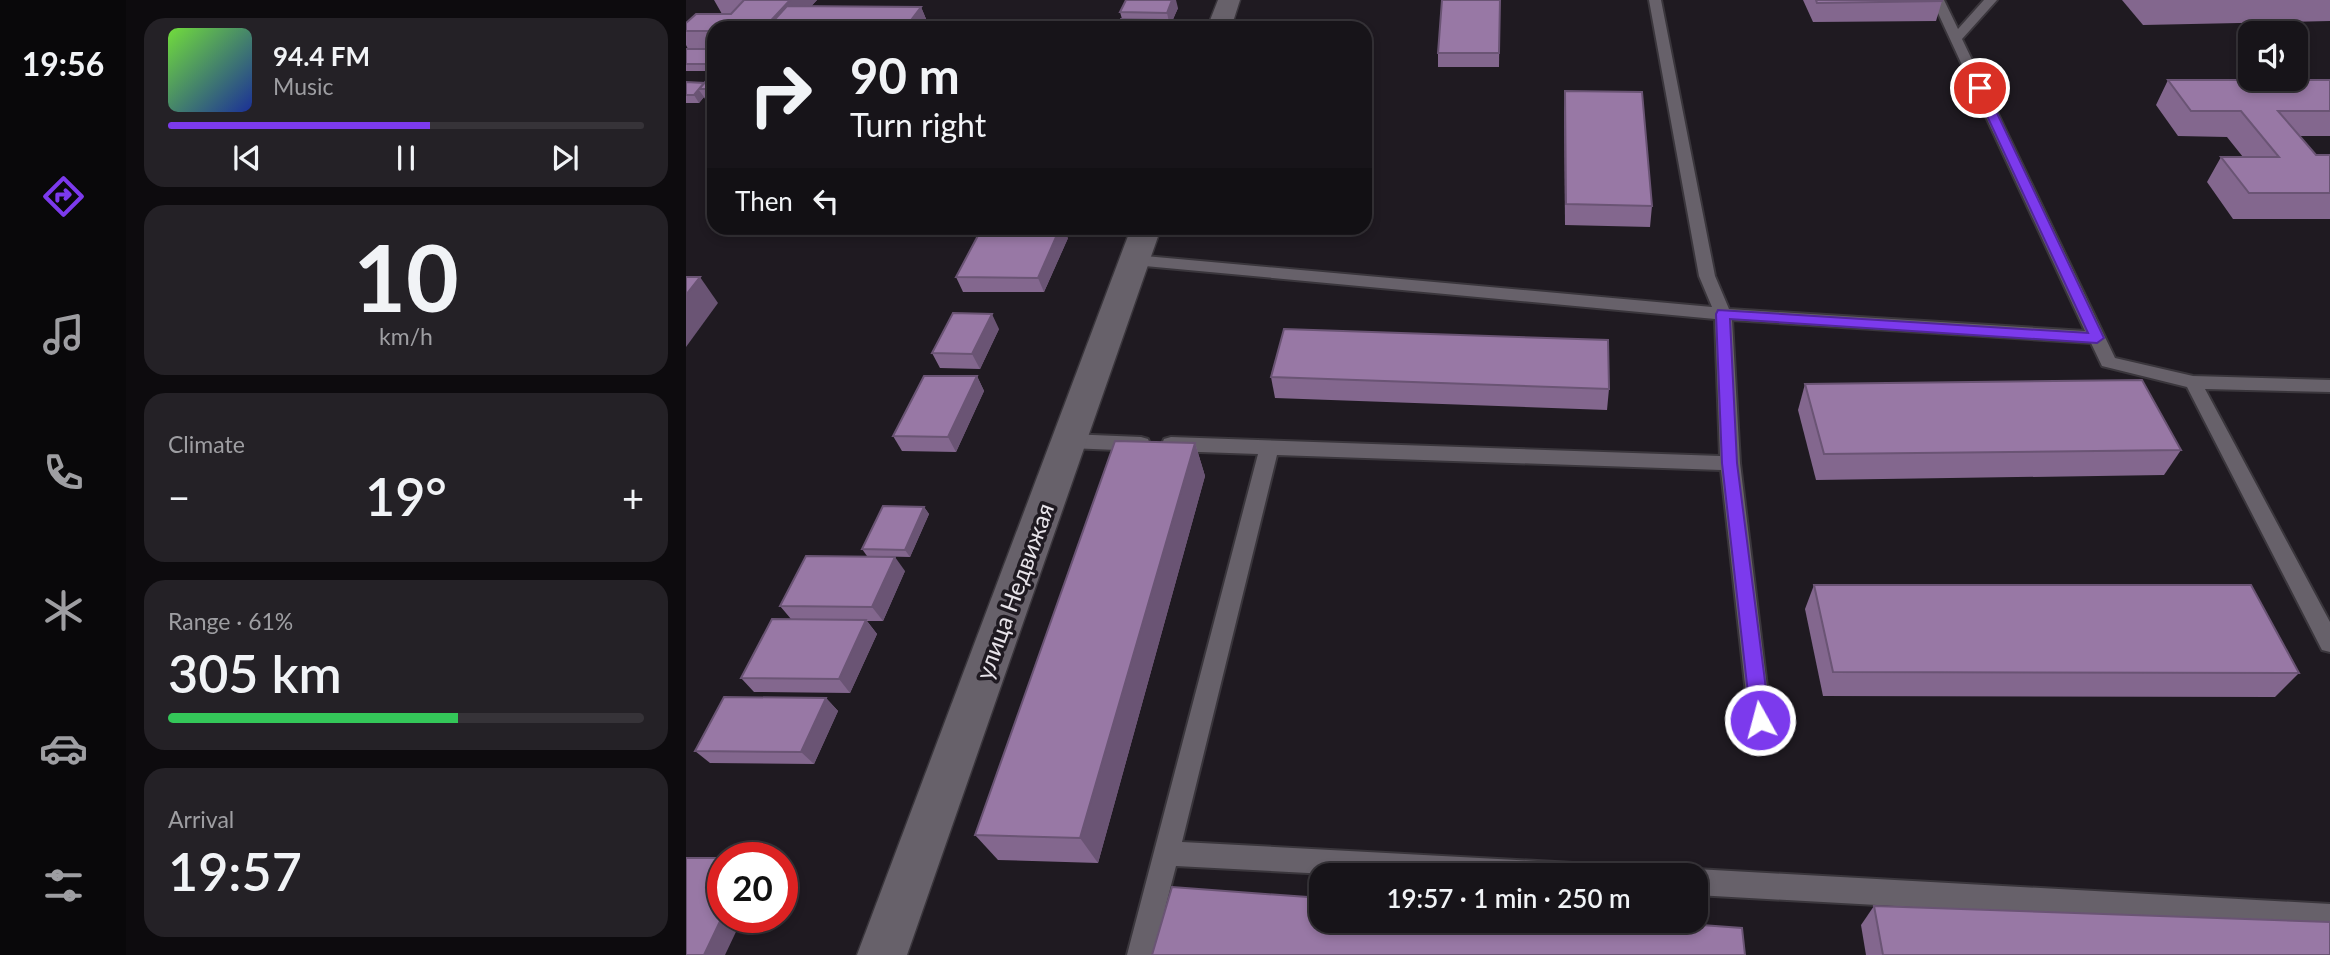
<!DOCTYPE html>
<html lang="en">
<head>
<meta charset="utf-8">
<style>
	:root { --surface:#171419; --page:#242126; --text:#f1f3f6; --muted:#9e9ea2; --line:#363338; --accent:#7c3aed }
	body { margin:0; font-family:Lato,sans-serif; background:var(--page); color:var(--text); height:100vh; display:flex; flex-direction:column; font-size:26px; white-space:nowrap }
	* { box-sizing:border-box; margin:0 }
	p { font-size:23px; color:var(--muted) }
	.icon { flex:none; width:38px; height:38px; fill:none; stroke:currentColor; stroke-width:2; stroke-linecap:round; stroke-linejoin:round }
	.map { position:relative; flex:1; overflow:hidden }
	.sheet { display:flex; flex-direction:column; gap:18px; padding:18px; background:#0d0b0e; width:560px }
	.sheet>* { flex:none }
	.hud { position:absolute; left:21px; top:21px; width:665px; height:214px; border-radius:21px; box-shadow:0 4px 10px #0003,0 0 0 2px var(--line); background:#171419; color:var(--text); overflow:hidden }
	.tools { position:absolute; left:1552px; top:21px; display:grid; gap:14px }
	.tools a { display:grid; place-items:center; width:70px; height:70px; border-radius:14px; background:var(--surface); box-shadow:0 4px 10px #0003,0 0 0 2px var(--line); font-size:35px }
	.speed { position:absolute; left:21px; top:842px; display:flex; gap:14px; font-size:35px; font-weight:700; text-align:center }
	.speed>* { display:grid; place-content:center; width:91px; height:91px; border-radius:50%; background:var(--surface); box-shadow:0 4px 10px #0003,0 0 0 2px var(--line); line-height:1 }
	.speed .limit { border:10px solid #d22; background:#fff; color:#111 }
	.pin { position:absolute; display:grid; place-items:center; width:60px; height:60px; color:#fff; margin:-30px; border:4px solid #fff; border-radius:50%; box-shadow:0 2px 7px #0007 }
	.me { position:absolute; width:77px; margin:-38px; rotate:353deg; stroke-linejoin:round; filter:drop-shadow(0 0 5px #0008) }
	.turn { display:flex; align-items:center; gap:24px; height:147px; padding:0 28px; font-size:32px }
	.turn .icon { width:91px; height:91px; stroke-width:2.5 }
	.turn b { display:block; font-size:49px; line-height:60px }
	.then { display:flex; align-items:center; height:66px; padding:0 28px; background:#0003; gap:14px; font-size:26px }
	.big { font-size:52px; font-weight:600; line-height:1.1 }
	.sheet .card { flex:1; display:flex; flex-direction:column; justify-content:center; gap:10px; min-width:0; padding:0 24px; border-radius:21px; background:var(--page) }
	.sheet .dial { align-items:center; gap:0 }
	.dial b { font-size:91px; line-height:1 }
	.song { display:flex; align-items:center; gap:21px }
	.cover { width:84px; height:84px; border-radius:10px; background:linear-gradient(135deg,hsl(100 70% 55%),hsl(230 70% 35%)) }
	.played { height:7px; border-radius:4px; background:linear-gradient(90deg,var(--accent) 55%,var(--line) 55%) }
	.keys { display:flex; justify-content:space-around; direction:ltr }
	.heat { display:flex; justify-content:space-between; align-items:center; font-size:38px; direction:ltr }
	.charge { height:10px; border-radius:5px; background:linear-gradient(90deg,#34c759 61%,var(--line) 0) }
	.trip { position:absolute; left:623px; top:863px; width:399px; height:70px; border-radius:21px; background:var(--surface); box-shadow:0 4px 10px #0003,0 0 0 2px var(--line); font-weight:600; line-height:70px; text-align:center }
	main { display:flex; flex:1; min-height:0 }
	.menu { display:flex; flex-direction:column; width:126px; justify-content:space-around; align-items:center; background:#09080a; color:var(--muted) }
	.menu .icon { width:49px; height:49px }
	.menu .active { color:var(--accent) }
	.menu b { font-size:32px; color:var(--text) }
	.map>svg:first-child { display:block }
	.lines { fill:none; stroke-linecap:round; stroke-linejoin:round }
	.service-casing { stroke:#3a363c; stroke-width:4 }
	.minor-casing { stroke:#3a363c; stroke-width:3 }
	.service { fill:#67616a; fill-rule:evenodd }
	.minor { fill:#67616a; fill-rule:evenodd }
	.wall { fill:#83678e }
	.shaded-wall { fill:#6a5474 }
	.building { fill:#9878a5; stroke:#6a5474; stroke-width:2 }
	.route { fill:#7c3aed; stroke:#51269a; stroke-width:2 }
	.labels { text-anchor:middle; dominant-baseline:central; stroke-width:7; stroke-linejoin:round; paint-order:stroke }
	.street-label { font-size:24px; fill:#e7e3e9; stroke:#1f1a21 }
</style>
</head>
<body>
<main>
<nav class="menu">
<b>19:56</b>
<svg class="icon active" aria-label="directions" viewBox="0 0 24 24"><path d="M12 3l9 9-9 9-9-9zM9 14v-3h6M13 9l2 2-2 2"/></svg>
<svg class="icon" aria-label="music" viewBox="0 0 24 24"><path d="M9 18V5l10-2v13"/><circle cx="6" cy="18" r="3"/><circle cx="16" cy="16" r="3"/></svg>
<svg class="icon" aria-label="phone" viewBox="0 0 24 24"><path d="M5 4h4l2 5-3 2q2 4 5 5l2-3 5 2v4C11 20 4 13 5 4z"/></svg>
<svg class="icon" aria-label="climate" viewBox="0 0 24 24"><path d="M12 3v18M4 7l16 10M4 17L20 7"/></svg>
<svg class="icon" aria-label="car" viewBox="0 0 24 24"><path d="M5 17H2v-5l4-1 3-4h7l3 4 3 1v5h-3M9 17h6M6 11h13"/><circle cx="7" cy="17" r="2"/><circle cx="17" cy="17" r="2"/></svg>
<svg class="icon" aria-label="filters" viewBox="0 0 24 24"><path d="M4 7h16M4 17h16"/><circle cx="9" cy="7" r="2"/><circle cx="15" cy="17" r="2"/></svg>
</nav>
<section class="sheet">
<div class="card">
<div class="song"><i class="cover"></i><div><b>94.4 FM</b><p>Music</p></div></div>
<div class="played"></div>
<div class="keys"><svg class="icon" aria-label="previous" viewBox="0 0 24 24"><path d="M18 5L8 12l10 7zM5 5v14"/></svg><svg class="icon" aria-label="pause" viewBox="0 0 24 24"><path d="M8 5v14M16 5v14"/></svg><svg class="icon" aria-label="next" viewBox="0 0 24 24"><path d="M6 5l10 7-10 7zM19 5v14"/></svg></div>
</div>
<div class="card dial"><b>10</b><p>km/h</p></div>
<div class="card"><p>Climate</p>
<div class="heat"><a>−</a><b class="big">19°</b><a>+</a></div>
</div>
<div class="card"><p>Range · 61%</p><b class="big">305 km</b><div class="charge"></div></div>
<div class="card"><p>Arrival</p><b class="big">19:57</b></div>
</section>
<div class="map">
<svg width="1644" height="955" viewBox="0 0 1644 955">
	<rect width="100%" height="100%" fill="#1f1a21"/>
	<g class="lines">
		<g class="service-casing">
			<g id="service">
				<path d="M963,0H975L1029,276L1043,309L1399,331L1246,0H1258L1272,29L1298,0H1311L1276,39L1429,358L1507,376L1644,380V392L1519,389L1644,622V652L1636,650L1501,387L1416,366L1405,343L1046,320L1054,463L1085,720L1082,727L1074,730L1066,727L1063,720L1035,470L591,455L496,842L887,863L896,866L900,875H660L490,866L467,955H441L572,454L485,451L478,449L476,444L478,439L485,437L1034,456L1029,319L448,265L440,260L448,255L1026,307L1013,276Z"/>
				<path d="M383,434L455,437L462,439L464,444L462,449L455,451L383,448L376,446L374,441L376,436Z"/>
				<path d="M1010,869L1644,904V930L1010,895V875H1000Z"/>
			</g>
		</g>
		<g class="minor-casing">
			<g id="minor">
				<path d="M532,0H554L545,28H521Z"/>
				<path d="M445,228H475L221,955H171Z"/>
			</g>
		</g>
		<use href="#service" class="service"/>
		<use href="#minor" class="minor"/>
	</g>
	<g class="wall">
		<path d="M28,0H131L125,6L235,7L243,26L28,28V69L26,71H0V49H2L0,45V23L36,14Z"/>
		<path d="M814,0L813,67H752V53Z"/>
		<path d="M1117,0H1256V1L1250,21L1127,22Z"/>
		<path d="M1436,0H1644V21L1457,25Z"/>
		<path d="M492,8L484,26H478L479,28H431L436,19L434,12Z"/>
		<path d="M28,72V103H21L18,97L13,103H0V82L18,83Z"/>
		<path d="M1482,80H1644V136H1614L1630,155H1644V219H1547L1521,182L1535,157H1557L1541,137L1492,136L1470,105Z"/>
		<path d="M879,91L966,206L964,227L879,225L878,111Z"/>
		<path d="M382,238L358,292H277L270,277Z"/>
		<path d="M313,329L294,369L254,368L246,353Z"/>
		<path d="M291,376L298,391L270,452L216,451L207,436Z"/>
		<path d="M585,377L923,389L921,410L589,398Z"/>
		<path d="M1119,384L1495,450L1478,475L1130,480L1112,410Z"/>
		<path d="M509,443L519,476L412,863L312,860L289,835Z"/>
		<path d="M238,507L243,514L224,557L181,556L176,549Z"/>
		<path d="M219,571L197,621H181L191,634L164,693L68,692L55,678L105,619L94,606Z"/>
		<path d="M1128,585L1613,673L1589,697L1137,696L1119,609Z"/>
		<path d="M140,698L152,711L128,764L24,763L9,751Z"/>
		<path d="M1188,906L1644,955H1180L1175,925Z"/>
	</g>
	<g class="shaded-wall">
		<path d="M104,0H131L106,28H78Z"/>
		<path d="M486,0H490L492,8L484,26L481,13Z"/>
		<path d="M235,7L243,26L242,28H219Z"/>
		<path d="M477,20L479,28H473Z"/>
		<path d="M28,57V69L26,71L21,64Z"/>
		<path d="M13,90L18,97L13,103L8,95Z"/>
		<path d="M374,228H378L382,238L358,292L352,278Z"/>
		<path d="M14,277L32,303L0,347V295Z"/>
		<path d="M306,314L313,329L294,369L286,354Z"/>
		<path d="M291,376L298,391L270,452L262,437Z"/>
		<path d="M509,443L519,476L412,863L394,838Z"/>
		<path d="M238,507L243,514L224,557L219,550Z"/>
		<path d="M209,557L219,571L197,621L186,607Z"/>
		<path d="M180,620L191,634L164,693L153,679Z"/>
		<path d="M140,698L152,711L128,764L115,752Z"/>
		<path d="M37,915V917H57L39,955H18Z"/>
	</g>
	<g class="building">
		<path d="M58,0H104L78,28H28V31H0V23L10,14H45Z"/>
		<path d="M440,0H486L481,13L434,12Z"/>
		<path d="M756,0H814L813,53H752Z"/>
		<path d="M1130,0H1256V1L1131,3Z"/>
		<path d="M101,6L235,7L219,28H81Z"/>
		<path d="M435,19L477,20L473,28H431Z"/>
		<path d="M0,49H28V57L21,64H0Z"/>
		<path d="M28,72V89H13Z"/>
		<path d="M1482,80H1644V111H1592L1630,155H1644V193H1563L1535,157H1593L1555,111H1505Z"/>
		<path d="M0,82L18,83L8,95H0Z"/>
		<path d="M879,91L956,92L966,206L880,204Z"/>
		<path d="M296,228H374L352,278L270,277Z"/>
		<path d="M0,277H14L0,295Z"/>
		<path d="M267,313L306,314L286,354L246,353Z"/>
		<path d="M598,329L922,340L923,389L585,377Z"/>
		<path d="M238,376H291L262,437L207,436Z"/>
		<path d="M1456,380L1495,450L1138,454L1119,384Z"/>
		<path d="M429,441L509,443L394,838L289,835Z"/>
		<path d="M197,506L238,507L219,550L176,549Z"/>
		<path d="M120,556L209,557L186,607L94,606Z"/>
		<path d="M1128,585H1565L1613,673L1147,672Z"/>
		<path d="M86,619L180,620L153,679L55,678Z"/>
		<path d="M38,697L140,698L115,752L9,751Z"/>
		<path d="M0,858H37V915L18,955H0Z"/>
		<path d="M486,887L635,898V920H947L1056,928L1059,955H466Z"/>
		<path d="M1188,906L1644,922V955H1197Z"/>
	</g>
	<path class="route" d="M1294,85L1299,88L1418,338L1411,343L1044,319L1051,463L1084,720L1081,726L1074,729L1068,726L1065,720L1036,463L1030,314L1032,310L1402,333L1288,88Z"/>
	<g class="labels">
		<g class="street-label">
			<text transform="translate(328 591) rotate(-70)">улица Недвижая</text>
		</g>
	</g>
</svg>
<div class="tools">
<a><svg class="icon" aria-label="sound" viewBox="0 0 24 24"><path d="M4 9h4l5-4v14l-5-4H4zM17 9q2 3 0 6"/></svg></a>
</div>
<div class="speed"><div class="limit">20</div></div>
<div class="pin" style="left:1294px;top:88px;background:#d93025"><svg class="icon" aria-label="arrive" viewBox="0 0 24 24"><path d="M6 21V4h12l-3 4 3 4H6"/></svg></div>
<svg class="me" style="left:1074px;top:720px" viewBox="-20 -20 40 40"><circle r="17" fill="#7c3aed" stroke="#fff" stroke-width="3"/><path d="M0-11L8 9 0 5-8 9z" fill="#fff"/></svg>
<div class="trip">19:57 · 1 min · 250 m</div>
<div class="hud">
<div class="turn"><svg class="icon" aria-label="right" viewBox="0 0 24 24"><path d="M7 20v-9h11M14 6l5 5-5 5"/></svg><div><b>90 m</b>Turn right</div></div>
<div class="then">Then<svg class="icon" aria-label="left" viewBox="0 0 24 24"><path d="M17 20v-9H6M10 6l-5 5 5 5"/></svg></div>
</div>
</div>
</main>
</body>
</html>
